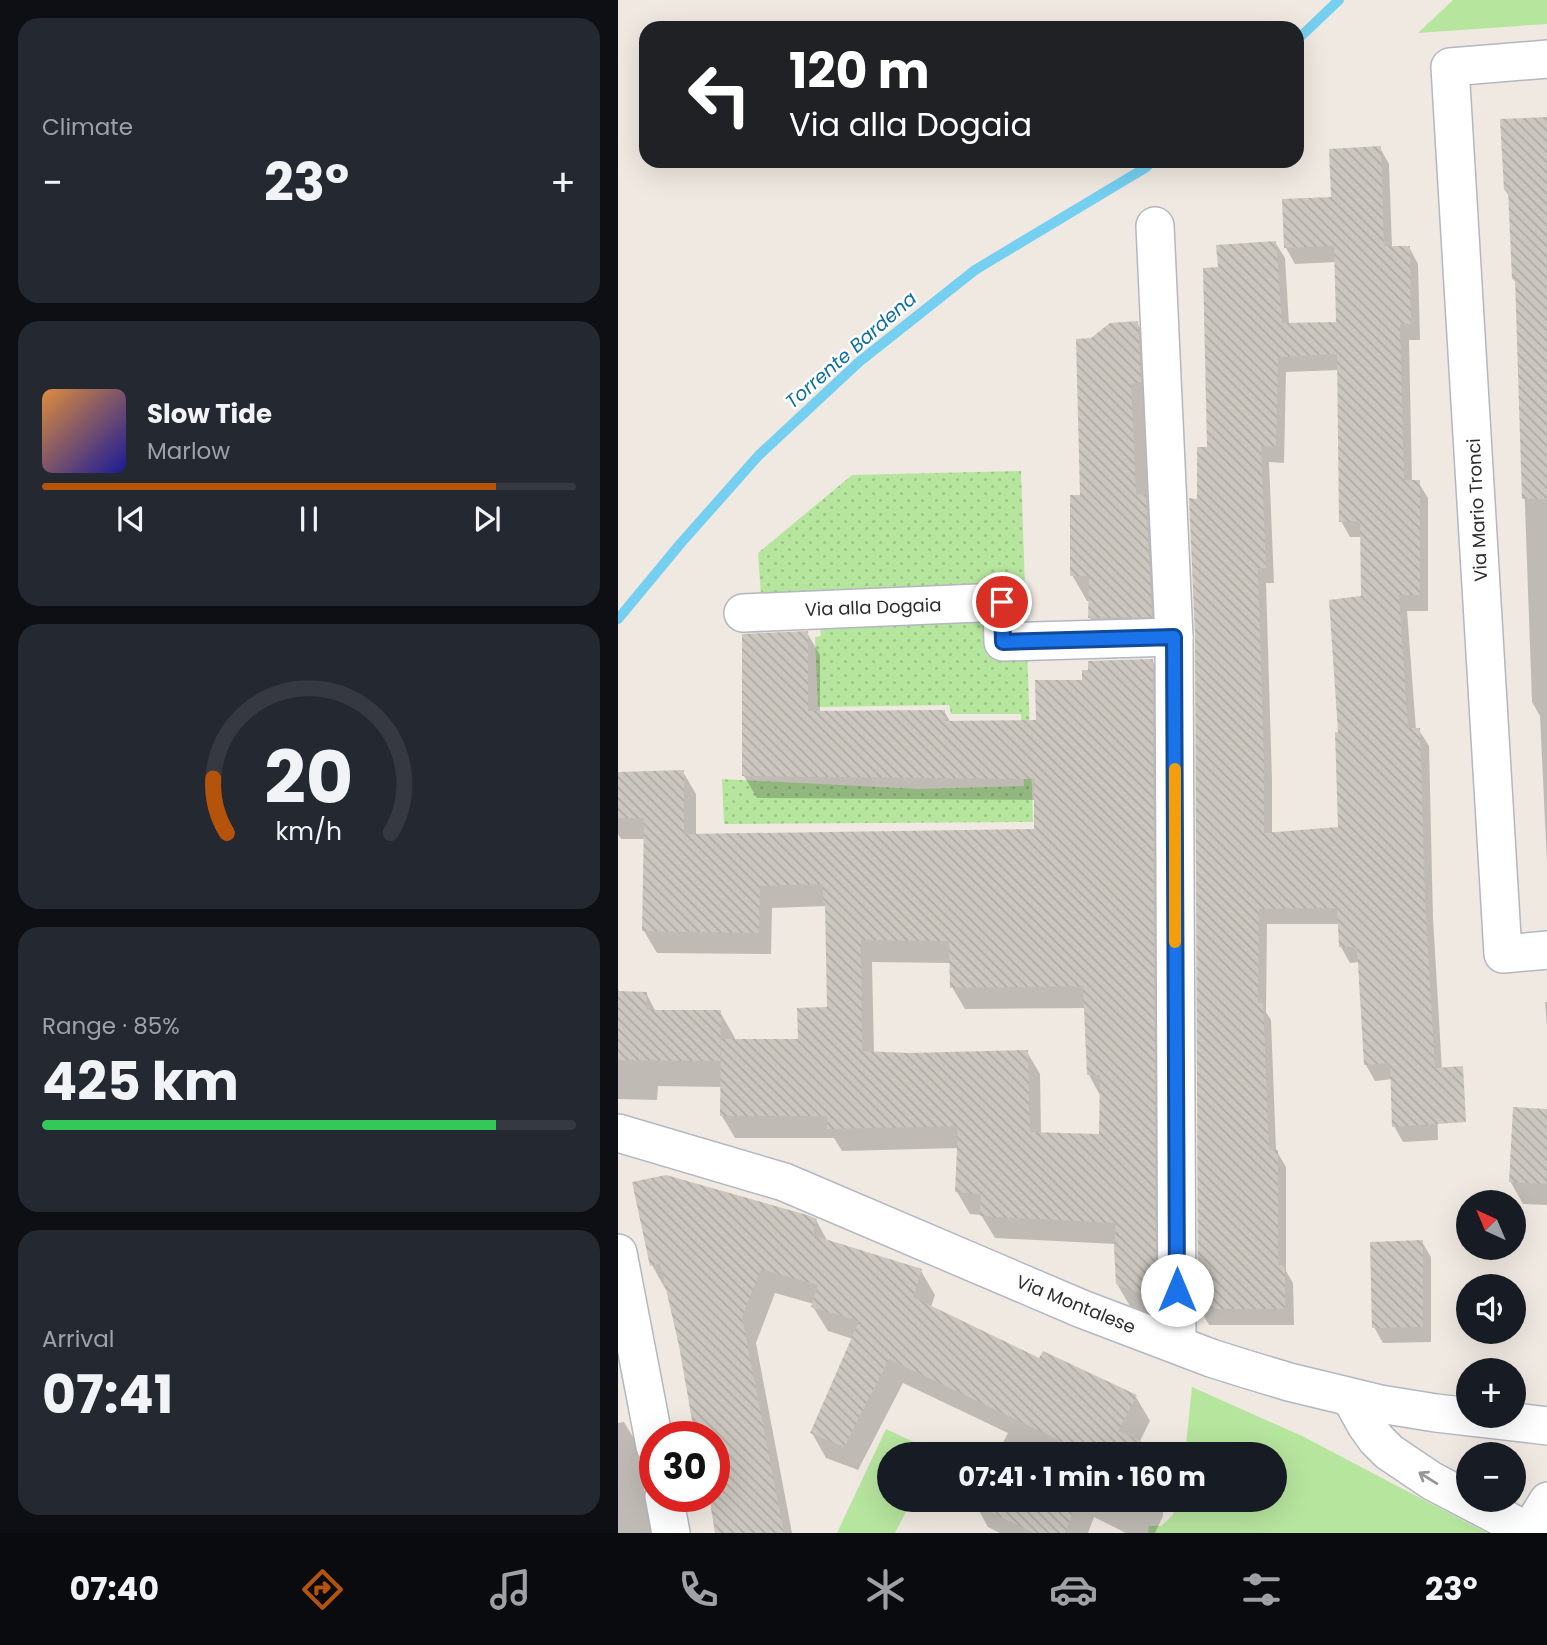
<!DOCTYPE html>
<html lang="en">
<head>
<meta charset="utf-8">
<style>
	:root { --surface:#171b24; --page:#242831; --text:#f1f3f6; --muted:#9ea1a6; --line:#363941; --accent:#b45309 }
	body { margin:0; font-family:Poppins,sans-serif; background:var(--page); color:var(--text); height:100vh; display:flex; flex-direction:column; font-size:26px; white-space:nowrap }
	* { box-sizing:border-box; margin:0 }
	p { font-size:23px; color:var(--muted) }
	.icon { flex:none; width:38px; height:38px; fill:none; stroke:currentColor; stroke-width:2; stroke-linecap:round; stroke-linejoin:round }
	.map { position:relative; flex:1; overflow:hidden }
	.side { display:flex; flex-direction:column; gap:18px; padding:18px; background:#0d0f14; width:618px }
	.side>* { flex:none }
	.banner { position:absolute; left:21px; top:21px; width:665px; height:147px; border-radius:21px; box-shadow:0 7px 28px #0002; background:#202124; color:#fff; overflow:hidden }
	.needle { width:46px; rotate:316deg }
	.tools { position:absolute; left:838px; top:1190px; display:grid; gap:14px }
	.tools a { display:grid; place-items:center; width:70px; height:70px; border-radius:50%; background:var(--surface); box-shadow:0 7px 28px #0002; font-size:35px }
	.speed { position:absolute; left:21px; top:1421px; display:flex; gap:14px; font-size:35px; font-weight:700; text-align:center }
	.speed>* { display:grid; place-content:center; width:91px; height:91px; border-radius:50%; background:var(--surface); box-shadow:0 7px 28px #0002; line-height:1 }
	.speed .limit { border:10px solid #d22; background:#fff; color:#111 }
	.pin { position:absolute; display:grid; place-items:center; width:60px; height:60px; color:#fff; margin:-30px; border:4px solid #fff; border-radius:50%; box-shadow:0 2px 7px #0007 }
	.me { position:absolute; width:77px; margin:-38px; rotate:0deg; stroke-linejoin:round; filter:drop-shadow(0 0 5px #0008) }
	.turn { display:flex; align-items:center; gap:24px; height:147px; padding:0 35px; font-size:32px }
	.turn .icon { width:91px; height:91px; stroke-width:2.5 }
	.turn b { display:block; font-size:49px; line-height:60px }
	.big { font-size:52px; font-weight:700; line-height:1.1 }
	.side .tile { flex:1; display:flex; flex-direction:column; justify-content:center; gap:10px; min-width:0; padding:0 24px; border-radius:21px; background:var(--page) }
	.side .dial { align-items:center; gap:0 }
	.dial svg { height:182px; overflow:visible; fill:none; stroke:var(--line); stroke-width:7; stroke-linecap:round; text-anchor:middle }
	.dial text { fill:var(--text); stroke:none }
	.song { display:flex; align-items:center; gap:21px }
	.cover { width:84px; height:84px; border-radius:10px; background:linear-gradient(135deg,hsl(30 70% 55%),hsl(240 70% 35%)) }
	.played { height:7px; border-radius:4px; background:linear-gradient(90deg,var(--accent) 85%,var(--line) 85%) }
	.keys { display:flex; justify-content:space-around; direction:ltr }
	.heat { display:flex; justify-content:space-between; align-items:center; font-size:38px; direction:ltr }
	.charge { height:10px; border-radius:5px; background:linear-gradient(90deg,#34c759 85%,var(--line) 0) }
	.trip { position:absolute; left:259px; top:1442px; width:410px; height:70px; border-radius:35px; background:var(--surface); box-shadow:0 7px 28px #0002; font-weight:700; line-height:70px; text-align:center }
	.menu { display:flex; height:112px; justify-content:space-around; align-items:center; background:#090b0e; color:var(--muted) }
	.menu .icon { width:49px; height:49px }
	.menu .current { color:var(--accent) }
	.menu b { font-size:32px; color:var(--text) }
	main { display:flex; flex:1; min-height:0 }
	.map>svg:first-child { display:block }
	.grass { fill:#b6e59e }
	.garden { fill:url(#garden-dots) }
	.shadow { fill:#0003; fill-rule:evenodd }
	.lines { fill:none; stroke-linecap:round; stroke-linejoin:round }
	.stream { stroke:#75cff0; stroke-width:10 }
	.building { fill:url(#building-back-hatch); fill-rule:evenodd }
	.minor-casing { stroke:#b4b7c1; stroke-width:40 }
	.minor { stroke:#fff; stroke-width:37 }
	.oneway { stroke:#969696 }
	.route-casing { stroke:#114b97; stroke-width:18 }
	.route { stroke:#1a73e8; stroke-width:12 }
	.slow { stroke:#f59e0b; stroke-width:12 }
	.labels { text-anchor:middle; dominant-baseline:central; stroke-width:5; stroke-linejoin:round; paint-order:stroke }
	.street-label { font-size:18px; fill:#2e2e2e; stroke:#fff }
	.water-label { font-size:19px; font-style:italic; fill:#0d6fa3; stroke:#fff }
</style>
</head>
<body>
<main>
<section class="side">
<div class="tile"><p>Climate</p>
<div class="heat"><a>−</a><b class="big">23°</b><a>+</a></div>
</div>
<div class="tile">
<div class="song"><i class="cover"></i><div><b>Slow Tide</b><p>Marlow</p></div></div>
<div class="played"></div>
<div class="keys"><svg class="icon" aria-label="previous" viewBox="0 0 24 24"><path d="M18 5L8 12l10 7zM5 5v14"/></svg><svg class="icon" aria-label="pause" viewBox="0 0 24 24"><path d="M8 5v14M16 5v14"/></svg><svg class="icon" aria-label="next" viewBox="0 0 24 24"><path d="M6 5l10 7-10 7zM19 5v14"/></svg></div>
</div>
<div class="tile dial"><svg viewBox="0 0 100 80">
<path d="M14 69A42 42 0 1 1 86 69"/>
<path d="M14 69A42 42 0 0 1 8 45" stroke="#b45309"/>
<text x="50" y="56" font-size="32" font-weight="700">20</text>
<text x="50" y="72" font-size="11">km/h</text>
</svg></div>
<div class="tile"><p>Range · 85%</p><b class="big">425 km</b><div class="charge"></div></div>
<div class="tile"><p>Arrival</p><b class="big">07:41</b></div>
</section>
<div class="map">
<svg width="930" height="1533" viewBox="0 0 930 1533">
	<defs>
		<pattern id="garden-dots" width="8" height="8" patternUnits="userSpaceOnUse" patternTransform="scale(1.75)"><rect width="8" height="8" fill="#b6e59e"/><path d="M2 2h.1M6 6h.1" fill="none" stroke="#9dc588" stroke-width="1.8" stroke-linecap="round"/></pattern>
		<pattern id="building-back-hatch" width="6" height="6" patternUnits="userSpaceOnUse" patternTransform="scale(1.75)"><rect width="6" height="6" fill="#cbc7bf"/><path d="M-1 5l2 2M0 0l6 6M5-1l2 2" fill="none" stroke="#afaba4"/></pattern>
	</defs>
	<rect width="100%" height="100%" fill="#efe9e1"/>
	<g class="grass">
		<path d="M835,0H929V24L800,33Z"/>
		<path d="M574,1387L684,1436L869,1533H530L531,1526H543L554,1516L562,1500H656V1454H567Z"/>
		<path d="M268,1429L317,1452L316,1454H271V1500H294L277,1533H219Z"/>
	</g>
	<path class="garden" d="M403,471L415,822L106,824L104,779L301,789L406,786L403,714H333L331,705L200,707L197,637L203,636L199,593L143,595L140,553L234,475Z"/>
	<g class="shadow">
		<path d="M930,119V884L922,716L914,702L899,284L895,279L892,198L887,190Z"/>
		<path d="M762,148L771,164L774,248L791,247L800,264L802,340H791L794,482H800L810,498V611H789L798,730H801L811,746L815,918L825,1088H819L820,1140L785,1142L776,1126L775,1079L757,1081L748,1065L742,962L732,963L723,947L722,924H649L648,1012L653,1020L658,1150L668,1167V1271L675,1283L676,1325H591L582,1309L591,449L601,269L657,242L667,258L671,325L720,324L718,262L677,264L668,248L666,200L714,198ZM721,370L723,521L732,537H744L745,597L721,733L722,829L654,834V780L648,583H656L651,462L666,463L668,372Z"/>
		<path d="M519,323L534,348L537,407L527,409L530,502L542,522L548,641L487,643L472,618V601H469L454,575L463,497L474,340Z"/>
		<path d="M189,633L202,655V713L326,711L333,723L420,722L466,682L534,660L547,683L550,1321L512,1306L499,1284L498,1244L377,1238L363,1215L352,1214L339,1192L341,1148L224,1151L216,1138H117L104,1116V1087L40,1086L39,1100L0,1099V989L2,993H28L38,1012H102L117,1038V1041L182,1040L211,1009L209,906L154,908L153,954L39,953L26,931L27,839H3L0,834V774L65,772L78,794V836L418,831V800L139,798L126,776ZM254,962L333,963L334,987L347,1009L468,1008L471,1075L483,1097V1135L423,1134L422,1074L409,1052L256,1054Z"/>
		<path d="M927,1002H930V1039Z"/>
		<path d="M930,1111V1205L905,1204L892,1181Z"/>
		<path d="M198,1220L210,1242L303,1271L317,1295L313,1307L422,1360L518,1397L532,1421L521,1443L534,1449L538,1454H379L390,1433L285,1383L240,1470L208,1458L194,1433L235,1339L210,1331L195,1307L196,1304L157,1293L138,1343L174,1533H98L96,1496V1437L63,1346L50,1289L48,1290L34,1265Z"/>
		<path d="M804,1242L813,1257V1342L765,1343L756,1327Z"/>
		<path d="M6,1422L18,1442L34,1533H0V1423Z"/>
		<path d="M357,1500H546L545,1516L537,1533H508L476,1517L470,1533H382L370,1527L356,1502Z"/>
	</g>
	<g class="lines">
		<g class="stream">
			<path d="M679,40L721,0"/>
			<path d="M0,619L63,543L141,455L241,362L357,270L527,168L535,161"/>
		</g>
	</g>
	<g class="building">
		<path d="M930,117V499H904L897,279H894L890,190H886L882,119Z"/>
		<path d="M763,146L766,246H792L793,324H782L786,480H802V595H781L790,728H802L807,900L817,1068L845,1066L848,1122L774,1127L772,1063L746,1065L739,947H721L719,908L641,909L640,1003L645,1002L651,1150H660V1265H667V1309H580L577,636L571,498L579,499V447H589L585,268L600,267L598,245L658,241L664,323L718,322L716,246L666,248L664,199L713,197L711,149ZM719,354L721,522L742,521L743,596L711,600L720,732H717L720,827L646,833V762L640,568H648L643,446L658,447L660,357Z"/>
		<path d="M520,321L523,382L513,384L518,494L528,495L534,617L470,618L471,576H452V495H462L458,339L473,338L492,323Z"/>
		<path d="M190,631V711L327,710V721L418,720L417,680H464V670H470V661L535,659L538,1300L498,1284L496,1246L498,1223L362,1216L363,1194L337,1192L340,1126L209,1129V1116H102L103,1039H180L179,1008L209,1007L207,903H205V884L142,886L141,933L24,931L26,818H0V772L66,770V834L416,829V779L124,776V634ZM243,940L331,941L332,988L465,986L469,1075H482L481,1134L412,1132L410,1050L290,1053L244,1051Z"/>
		<path d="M0,991L29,992L28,1010H103L102,1061L0,1060Z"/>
		<path d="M895,1107L930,1109V1184L891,1182Z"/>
		<path d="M48,1175L189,1215L199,1219L194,1235L304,1269L295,1297L421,1358L425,1351L519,1395L500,1431L536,1447L535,1454H470L271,1359L226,1447L192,1433L241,1321L193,1307L200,1285L143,1269L124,1317L166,1533H97L91,1496H96V1437H77L61,1346L42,1263L32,1266L14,1182Z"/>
		<path d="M805,1240V1327L754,1328L752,1242Z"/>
		<path d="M348,1500H460L447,1533H416Z"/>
	</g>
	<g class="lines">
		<g class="minor-casing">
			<g id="minor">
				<path d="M930,59L832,67L885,954L930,950"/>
				<path d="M537,226L556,637L559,1344"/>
				<path d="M125,613L384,602L385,642L556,637"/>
				<path d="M0,1133L166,1182L464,1309L593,1358L628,1369L671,1382L762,1404L818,1413L930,1426"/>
				<path d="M0,1253L37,1446"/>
				<path d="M733,1398L748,1425L758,1439L771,1452L814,1481L913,1533"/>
				<path d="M46,1496L53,1533"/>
				<path d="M911,1532L930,1501"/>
			</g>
		</g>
		<use href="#minor" class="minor"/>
	</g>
	<defs><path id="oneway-shaft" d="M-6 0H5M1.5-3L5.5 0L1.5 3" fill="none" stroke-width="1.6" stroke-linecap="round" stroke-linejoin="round" transform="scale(1.75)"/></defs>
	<use class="oneway" href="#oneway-shaft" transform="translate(810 1478) rotate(-148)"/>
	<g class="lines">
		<g class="route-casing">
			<path id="route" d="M384,602L385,642L556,637L559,1290"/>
		</g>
		<use href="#route" class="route"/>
		<path class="slow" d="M557,769V942"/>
	</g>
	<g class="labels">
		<g class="street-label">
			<text transform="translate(859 510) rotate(-93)">Via Mario Tronci</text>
			<text transform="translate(255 607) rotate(-2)">Via alla Dogaia</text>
			<text transform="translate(458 1304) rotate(22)">Via Montalese</text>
		</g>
		<g class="water-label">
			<text transform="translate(233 350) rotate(-41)">Torrente Bardena</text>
		</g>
	</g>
</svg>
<div class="tools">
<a><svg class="needle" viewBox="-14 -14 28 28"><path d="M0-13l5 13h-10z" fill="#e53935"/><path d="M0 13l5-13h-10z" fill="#9ea1a6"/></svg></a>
<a><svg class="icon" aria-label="sound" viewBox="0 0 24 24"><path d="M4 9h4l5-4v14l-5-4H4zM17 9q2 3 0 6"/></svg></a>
<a>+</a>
<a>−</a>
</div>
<div class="speed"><div class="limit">30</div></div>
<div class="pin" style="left:384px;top:602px;background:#d93025"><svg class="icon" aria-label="arrive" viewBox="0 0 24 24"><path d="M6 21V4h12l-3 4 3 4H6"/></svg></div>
<svg class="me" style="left:559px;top:1290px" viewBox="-20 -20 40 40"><circle r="19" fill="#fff"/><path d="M0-13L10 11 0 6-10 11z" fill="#1a73e8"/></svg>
<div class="trip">07:41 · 1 min · 160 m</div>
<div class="banner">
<div class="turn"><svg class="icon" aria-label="left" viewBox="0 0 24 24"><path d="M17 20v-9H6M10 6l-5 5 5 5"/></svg><div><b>120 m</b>Via alla Dogaia</div></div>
</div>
</div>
</main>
<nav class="menu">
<b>07:40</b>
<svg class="icon current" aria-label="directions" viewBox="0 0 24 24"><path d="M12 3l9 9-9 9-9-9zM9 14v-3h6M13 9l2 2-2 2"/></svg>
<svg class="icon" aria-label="music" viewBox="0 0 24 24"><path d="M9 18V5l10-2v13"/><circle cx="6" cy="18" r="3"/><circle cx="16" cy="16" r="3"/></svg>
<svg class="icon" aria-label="phone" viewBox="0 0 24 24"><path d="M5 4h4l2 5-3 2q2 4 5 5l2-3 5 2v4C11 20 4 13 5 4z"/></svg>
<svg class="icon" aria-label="climate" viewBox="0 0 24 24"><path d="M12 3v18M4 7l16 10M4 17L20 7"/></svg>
<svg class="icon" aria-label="car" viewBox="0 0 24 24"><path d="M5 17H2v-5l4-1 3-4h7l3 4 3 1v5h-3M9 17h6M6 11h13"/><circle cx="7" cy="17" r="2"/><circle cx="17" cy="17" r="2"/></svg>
<svg class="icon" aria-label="filters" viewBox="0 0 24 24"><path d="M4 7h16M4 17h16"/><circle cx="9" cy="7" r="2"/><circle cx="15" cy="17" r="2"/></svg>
<b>23°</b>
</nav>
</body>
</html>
